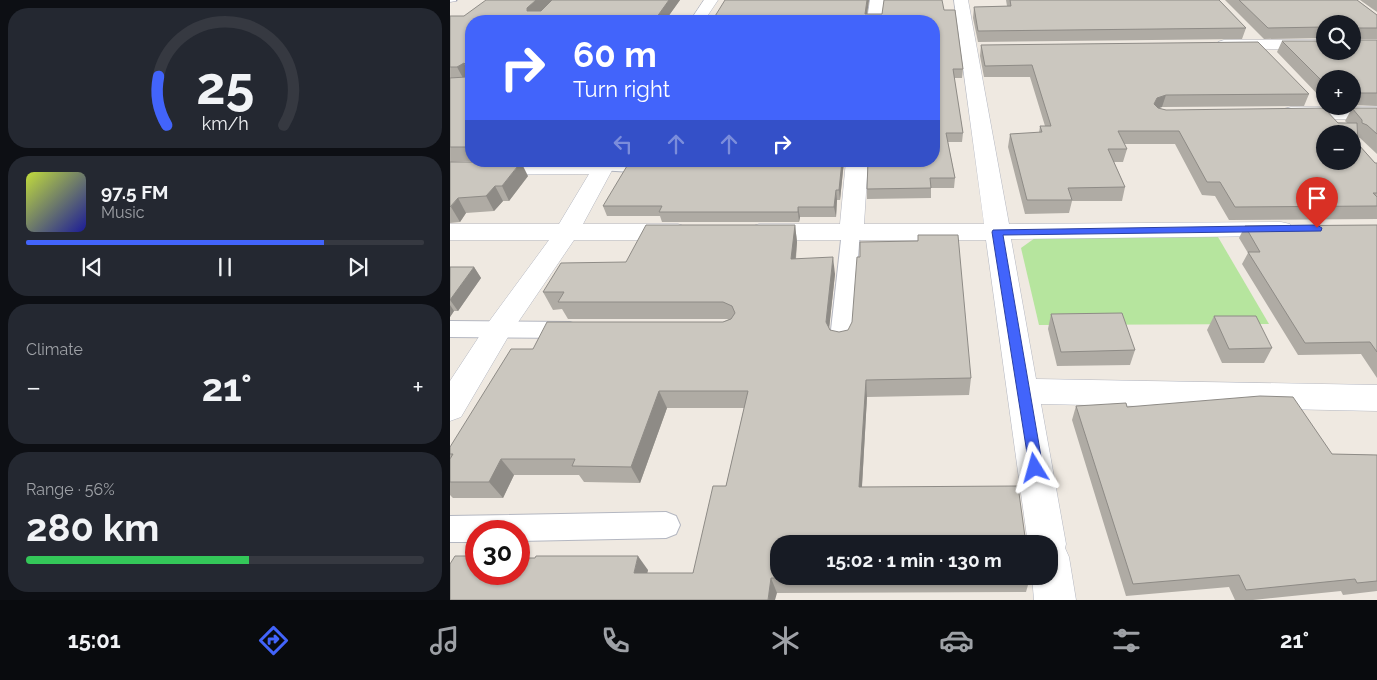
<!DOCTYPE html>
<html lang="en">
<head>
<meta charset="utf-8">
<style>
	:root { --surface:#171b24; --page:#242831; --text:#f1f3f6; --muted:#9ea1a6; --line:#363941; --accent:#4264fb }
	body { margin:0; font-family:Raleway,sans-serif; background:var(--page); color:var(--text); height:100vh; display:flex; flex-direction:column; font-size:19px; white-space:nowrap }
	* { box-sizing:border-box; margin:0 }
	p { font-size:16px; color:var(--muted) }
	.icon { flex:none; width:28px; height:28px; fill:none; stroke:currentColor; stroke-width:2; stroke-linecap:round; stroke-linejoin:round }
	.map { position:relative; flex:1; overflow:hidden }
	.sheet { display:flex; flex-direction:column; gap:8px; padding:8px; background:#0d0f14; width:450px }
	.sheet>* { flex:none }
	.top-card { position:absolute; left:15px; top:15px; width:475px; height:152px; border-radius:20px; box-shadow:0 1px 4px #0004; background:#4264fb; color:#fff; overflow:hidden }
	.tools { position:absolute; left:866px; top:15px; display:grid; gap:10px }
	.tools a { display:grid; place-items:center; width:45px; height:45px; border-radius:50%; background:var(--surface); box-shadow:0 1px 4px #0004; font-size:25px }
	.speed { position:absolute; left:15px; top:520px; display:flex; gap:10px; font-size:25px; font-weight:700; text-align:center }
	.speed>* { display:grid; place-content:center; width:65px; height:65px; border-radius:50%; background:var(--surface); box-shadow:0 1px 4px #0004; line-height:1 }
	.speed .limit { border:8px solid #d22; background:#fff; color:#111 }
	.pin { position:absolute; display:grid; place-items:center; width:42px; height:42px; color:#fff; margin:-51px -21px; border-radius:50% 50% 50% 0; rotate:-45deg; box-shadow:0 0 5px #0007 }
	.pin .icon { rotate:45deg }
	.me { position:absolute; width:55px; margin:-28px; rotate:352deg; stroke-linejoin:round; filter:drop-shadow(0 0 4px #0008) }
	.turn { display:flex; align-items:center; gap:18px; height:105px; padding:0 25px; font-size:22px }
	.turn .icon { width:65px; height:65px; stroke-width:2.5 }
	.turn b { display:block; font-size:35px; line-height:42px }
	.lanes { display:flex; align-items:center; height:48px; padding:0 25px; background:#0003; justify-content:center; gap:25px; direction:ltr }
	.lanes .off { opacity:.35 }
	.big { font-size:38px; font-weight:700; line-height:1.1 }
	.sheet .widget { flex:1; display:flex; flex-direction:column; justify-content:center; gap:8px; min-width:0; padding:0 18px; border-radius:20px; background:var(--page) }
	.sheet .dial { align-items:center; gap:0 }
	.dial svg { height:130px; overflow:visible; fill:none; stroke:var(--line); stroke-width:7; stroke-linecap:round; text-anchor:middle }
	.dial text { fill:var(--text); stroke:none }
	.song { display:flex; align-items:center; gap:15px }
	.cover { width:60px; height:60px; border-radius:8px; background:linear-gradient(135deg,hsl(70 70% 55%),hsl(240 70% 35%)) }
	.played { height:5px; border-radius:2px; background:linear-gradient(90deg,var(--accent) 75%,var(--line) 75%) }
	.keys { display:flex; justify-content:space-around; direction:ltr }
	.heat { display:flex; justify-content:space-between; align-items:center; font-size:28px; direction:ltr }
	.charge { height:8px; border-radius:4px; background:linear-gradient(90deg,#34c759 56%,var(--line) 0) }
	.trip { position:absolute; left:320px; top:535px; width:288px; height:50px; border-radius:20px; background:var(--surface); box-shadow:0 1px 4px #0004; font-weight:700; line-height:50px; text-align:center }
	.tab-bar { display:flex; height:80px; justify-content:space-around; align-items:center; background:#090b0e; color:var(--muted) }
	.tab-bar .icon { width:35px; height:35px }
	.tab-bar .on { color:var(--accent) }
	.tab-bar b { font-size:22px; color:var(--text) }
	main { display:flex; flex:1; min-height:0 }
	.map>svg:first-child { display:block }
	.green { fill:#b6e59e }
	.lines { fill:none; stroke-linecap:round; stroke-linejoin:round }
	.service-casing { stroke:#b4b7c1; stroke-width:2 }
	.minor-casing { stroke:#b4b7c1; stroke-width:1 }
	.service { fill:#fff; fill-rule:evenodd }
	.minor { fill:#fff; fill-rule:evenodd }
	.rail-casing { stroke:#a3a6b8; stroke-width:3 }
	.rail { stroke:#fff; stroke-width:2; stroke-dasharray:6; stroke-linecap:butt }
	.wall { fill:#afaba4 }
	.shaded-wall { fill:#8e8b86 }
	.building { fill:#cbc7bf; stroke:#8e8b86; fill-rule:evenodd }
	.route { fill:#4264fb; stroke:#2b41a3 }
</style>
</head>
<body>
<main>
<section class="sheet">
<div class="widget dial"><svg viewBox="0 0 100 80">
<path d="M14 69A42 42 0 1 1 86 69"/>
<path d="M14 69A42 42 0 0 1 9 39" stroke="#4264fb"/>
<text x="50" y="56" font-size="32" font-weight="700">25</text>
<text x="50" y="72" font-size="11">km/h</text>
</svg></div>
<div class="widget">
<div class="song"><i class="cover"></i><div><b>97.5 FM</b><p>Music</p></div></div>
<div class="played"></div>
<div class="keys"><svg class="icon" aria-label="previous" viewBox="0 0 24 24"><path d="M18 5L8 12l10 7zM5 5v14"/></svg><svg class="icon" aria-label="pause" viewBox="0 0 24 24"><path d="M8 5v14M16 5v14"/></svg><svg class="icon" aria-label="next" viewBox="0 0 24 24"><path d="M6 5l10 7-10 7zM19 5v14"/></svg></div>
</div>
<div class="widget"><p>Climate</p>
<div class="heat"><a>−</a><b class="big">21°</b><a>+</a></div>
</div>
<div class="widget"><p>Range · 56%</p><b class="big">280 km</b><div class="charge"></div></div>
</section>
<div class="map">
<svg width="927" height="600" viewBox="0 0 927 600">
	<rect width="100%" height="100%" fill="#efe9e1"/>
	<path class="green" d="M768,237L819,324L589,325L571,248L585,238Z"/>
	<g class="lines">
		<g class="service-casing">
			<g id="service">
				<path d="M153,162L202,163L208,165L210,168L208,171L202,173L147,170L145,167L147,164Z"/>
				<path d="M401,226L407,227L410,231L402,339L399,345L391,347L383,345L380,339L392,231L395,227Z"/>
				<path d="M0,321L120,322L127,325L130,330L127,335L120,338L0,337Z"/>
				<path d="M216,512L226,516L230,525L226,534L216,538L69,541V531H26V542H0V516Z"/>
			</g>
		</g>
		<g class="minor-casing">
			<g id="minor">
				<path d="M254,0H268L254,21H240Z"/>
				<path d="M420,0H434L431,21H417Z"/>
				<path d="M504,0H518L559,224L831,222L840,224L843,229L840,234L831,236L561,239L586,379L927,385V411L591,404L616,544L615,548L619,557L626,600H584L582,576H599V544H578L536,240H309L300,237L297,232L300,227L309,224H390L396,161H418L414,224H534Z"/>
				<path d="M774,40H875V50L768,48L766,45L768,42Z"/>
				<path d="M841,107H927V119H841L834,117L831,113L834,109Z"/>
				<path d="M167,161L133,224H228L237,227L240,232L237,237L228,240H124L58,337L11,417L0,421V381L38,323L99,240H0V224H109L139,174L0,175V163Z"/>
			</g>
		</g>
		<use href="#service" class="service"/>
		<use href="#minor" class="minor"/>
		<g class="rail-casing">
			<path id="rail" d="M0,1L6,0"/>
		</g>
		<use href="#rail" class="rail"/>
	</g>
	<g class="wall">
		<path d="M102,0H230L215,21H21V161H23L0,162V16H14Z"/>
		<path d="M275,0H419L417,14H432L494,10L513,69L512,78H504L513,133L512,142H498L505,178L504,188H481V198L417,199V189L484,161Z"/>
		<path d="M556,0H769L796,28L792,39L528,42L523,18L524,7L557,6Z"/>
		<path d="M775,0H907L927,15V39H906V40H927V106L902,105V79H875V102L827,52L832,41L875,51L902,24H875V38L814,39Z"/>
		<path d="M910,0H927V12Z"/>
		<path d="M531,45L859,94L854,106L712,107L708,108L716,110L897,123L895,121L902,108H927V154L910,138L907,137L908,144L925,163H927V219L779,220L765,196L752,195L725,144H674L677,149L673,162H664L675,187L672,201H622L619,213L575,214L558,147L560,134L589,133L590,126H595L580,77H534L530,56Z"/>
		<path d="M258,161H394L390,200H387L386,217H350L349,222H212L210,216H157L153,206L344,164L339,162Z"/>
		<path d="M0,162L78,176L59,201H53L44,211L16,213L10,222L0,223Z"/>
		<path d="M345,225L347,242L346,259L385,274L379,328L380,330L521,378L519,395L417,397L412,487L580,578L576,592L327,593L0,600L198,570L197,573H243L276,486L294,408H217L190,483L134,482L129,475H64L53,498H3L0,495V447L83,349L273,322L279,319H118L112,309L103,310L93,292L176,262Z"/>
		<path d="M927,225V378L911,354L848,355L792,264L798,253L789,238L795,226Z"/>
		<path d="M0,267H24L31,278L8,311H4L0,317Z"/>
		<path d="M601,314L685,350L680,365L607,366L598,329Z"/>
		<path d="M764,316L822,348L814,363H772L757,330Z"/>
		<path d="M626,406L677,407L882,454L927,455V591L893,595L891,591L803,600H785L779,587L676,596L622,420Z"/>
	</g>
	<g class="shaded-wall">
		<path d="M86,0H102L82,20L77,11V8Z"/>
		<path d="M219,0H230L215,21H204Z"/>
		<path d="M417,0H419L416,21L415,14Z"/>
		<path d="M14,63L20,76L14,80L7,67Z"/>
		<path d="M716,95L712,107L704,110V104L707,98Z"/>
		<path d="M392,161H394L390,200L389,190Z"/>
		<path d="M71,162L78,176L59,201L52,186Z"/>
		<path d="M45,186L53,201L44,211L36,196Z"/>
		<path d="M386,190L387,200L386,217L384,207Z"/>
		<path d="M8,198L16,213L10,222L1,207Z"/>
		<path d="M348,207L350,217L349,222L348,212Z"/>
		<path d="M345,225L347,242L344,276L341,259Z"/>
		<path d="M383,257L385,274L378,339L376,322Z"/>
		<path d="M24,267L31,278L8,311L0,300Z"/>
		<path d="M0,305L4,311L0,317Z"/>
		<path d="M416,380L417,397L411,502L409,487Z"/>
		<path d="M209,391L217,408L190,483L181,467Z"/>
		<path d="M51,459L64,475L53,498L39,482Z"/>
		<path d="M188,556L198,570L194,587L184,573Z"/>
		<path d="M321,578L327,593L325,600H318Z"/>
	</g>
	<g class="building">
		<path d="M36,0H86L77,8V11H91L102,0H219L204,21H21V147H0V78L16,77V65L14,63L7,67H0V16H14Z"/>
		<path d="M275,0H417L415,14H432L434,0H492L494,10H505L513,69H503L513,133H496L505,178H480L481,188L417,189L418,161H484V21H262Z"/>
		<path d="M560,0H769L796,28L528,31L524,7L561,6Z"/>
		<path d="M789,0H907L927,15V28H906V40H927V93H902V79H875V84L832,41H875V51H902V24H875V27L818,28Z"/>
		<path d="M808,42L859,94L716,95L707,98L704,104L708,108L716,110L874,108L888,123H907L908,144L925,163H927V193H923L927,197V206L785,207L770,182H757L729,131H668L677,149H658L675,187L618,188L622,200H577L560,134L592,132L590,126H601L582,65L535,66L531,45ZM875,134H902V161H875Z"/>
		<path d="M902,108H927V134L917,125L912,123V120Z"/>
		<path d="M346,161H392L389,190H386L384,207H348V212H209L212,206H153L177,166H183L185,163L337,166L344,164Z"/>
		<path d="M0,162H71L52,186H45L36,196L8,198L0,207Z"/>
		<path d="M196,225H345L341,259L383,257L376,322L380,330L389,332L398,330L402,322L407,257H410V242L468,241V235H508L521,378L416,380L409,487L568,486L576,544H329V576H580V578H321L318,600H0V564L5,556H26V574H69V558H85L86,556H188L184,573H243L263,486H276L298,391H209L181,467L122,466L125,459H51L39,482H0V459L3,454H0V447L61,349H83L97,322H273L281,319L285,313L282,306L273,302H108L114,292H93L111,263L176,262Z"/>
		<path d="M927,225V352L920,342L855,343L798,252H810L795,226Z"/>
		<path d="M0,267H24L0,300Z"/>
		<path d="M672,313L685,350L611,352L601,314Z"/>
		<path d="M764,316H806L822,348L779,349Z"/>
		<path d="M810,396L843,397L882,454L927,455V581L907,583L905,579L796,590L789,575L683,584L626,406L676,403L677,407Z"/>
	</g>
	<path class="route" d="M867,225L872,228L871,231L553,235L593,468L590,472L585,474L580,472L542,232L543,230Z"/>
</svg>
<div class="tools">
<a><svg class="icon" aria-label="search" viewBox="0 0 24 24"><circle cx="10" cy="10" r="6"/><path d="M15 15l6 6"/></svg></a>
<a>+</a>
<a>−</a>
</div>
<div class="speed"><div class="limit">30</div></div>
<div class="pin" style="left:867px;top:228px;background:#d93025"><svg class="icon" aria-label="arrive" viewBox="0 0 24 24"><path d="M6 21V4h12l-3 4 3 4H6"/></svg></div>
<svg class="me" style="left:585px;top:468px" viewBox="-20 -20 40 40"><path d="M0-17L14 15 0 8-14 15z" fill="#4264fb" stroke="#fff" stroke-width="4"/></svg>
<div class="trip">15:02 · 1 min · 130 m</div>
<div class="top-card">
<div class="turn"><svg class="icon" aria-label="right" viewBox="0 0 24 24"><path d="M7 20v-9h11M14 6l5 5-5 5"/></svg><div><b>60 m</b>Turn right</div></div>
<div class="lanes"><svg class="icon off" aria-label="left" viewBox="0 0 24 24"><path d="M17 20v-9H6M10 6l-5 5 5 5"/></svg><svg class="icon off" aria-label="ahead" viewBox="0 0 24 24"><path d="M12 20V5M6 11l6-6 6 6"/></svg><svg class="icon off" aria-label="ahead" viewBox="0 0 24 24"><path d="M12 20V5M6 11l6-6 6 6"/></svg><svg class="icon" aria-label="right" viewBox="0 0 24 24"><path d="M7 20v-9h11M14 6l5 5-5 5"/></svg></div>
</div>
</div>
</main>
<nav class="tab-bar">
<b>15:01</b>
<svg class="icon on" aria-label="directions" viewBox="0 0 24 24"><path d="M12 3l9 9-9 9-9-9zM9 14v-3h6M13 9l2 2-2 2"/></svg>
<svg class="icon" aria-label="music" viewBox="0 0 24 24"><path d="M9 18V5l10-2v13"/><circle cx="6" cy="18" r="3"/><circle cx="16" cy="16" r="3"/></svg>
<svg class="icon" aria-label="phone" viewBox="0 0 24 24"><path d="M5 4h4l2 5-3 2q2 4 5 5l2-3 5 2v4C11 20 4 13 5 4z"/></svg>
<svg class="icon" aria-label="climate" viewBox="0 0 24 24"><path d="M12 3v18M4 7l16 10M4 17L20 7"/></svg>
<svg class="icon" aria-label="car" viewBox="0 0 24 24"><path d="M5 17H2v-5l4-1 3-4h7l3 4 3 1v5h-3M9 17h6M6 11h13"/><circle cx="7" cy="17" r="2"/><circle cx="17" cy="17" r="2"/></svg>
<svg class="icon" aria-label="filters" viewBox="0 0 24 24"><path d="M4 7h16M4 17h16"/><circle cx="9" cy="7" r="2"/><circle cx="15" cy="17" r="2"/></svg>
<b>21°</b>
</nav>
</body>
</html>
